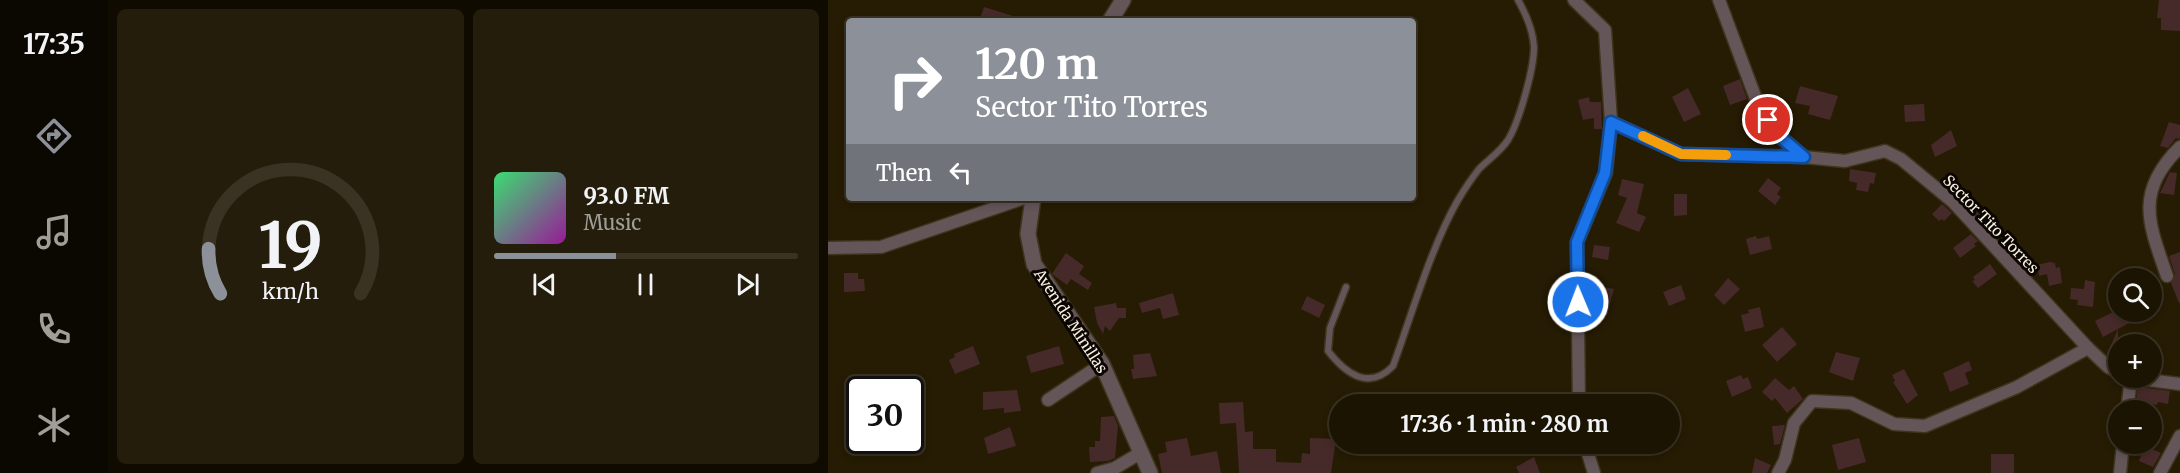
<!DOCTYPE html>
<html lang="en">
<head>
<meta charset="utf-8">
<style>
	:root { --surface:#1c1402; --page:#251d0c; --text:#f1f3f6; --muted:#a09e99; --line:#3a3324; --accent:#8c9099 }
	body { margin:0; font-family:Merriweather,serif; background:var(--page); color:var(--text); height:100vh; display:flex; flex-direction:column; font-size:22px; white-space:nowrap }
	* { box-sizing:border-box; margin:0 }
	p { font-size:20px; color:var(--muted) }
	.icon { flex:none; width:33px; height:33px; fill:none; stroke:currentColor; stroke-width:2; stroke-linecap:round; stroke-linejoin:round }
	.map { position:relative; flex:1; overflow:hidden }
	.panel { display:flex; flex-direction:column; gap:9px; padding:9px; background:#0f0b01; width:720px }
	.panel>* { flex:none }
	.guide { position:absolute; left:18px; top:18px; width:570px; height:183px; border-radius:6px; box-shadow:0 3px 9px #0003,0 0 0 2px var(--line); background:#8c9099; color:#fff; overflow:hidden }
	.buttons { position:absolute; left:1280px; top:268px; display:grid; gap:12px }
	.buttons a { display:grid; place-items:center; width:54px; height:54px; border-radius:50%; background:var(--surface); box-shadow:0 3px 9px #0003,0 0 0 2px var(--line); font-size:30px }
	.speed { position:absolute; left:18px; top:376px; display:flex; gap:12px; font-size:30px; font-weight:700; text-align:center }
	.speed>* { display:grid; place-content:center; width:78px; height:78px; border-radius:50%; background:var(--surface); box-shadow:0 3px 9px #0003,0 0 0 2px var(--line); line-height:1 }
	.speed .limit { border:3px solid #111; border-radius:9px; background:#fff; color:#111 }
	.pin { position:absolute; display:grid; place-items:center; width:51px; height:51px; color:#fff; margin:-26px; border:3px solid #fff; border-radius:50%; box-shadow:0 2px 6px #0007 }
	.me { position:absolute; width:66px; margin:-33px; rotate:359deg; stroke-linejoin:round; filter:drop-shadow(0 0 4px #0008) }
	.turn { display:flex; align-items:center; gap:21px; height:126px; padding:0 30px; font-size:27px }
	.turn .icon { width:78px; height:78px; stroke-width:2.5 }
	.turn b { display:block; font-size:42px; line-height:51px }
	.then { display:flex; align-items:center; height:57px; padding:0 30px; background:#0003; gap:12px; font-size:22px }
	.panel .tile { flex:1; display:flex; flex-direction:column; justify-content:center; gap:9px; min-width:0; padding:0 21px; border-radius:9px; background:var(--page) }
	.panel .dial { align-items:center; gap:0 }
	.dial svg { height:156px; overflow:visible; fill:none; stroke:var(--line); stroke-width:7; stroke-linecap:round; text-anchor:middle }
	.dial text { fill:var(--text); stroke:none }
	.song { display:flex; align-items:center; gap:18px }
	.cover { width:72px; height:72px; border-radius:9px; background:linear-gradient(135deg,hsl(140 70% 55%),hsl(300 70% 35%)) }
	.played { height:6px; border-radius:3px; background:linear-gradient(90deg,var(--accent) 40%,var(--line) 40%) }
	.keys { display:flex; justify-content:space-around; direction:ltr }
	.panel .tiles { flex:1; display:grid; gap:9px; grid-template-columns:repeat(2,1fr) }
	.trip { position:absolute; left:501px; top:394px; width:351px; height:60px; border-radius:30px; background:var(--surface); box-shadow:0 3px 9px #0003,0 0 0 2px var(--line); font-weight:700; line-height:60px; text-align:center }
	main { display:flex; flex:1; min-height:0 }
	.tab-bar { display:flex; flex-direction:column; width:108px; justify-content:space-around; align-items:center; background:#0b0801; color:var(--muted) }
	.tab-bar .icon { width:42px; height:42px }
	.tab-bar .current { color:var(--accent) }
	.tab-bar b { font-size:27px; color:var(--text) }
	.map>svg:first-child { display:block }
	.building { fill:#462a29 }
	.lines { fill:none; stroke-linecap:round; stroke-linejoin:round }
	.service-casing { stroke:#3f351e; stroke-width:9 }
	.minor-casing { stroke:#3f351e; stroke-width:15 }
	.tertiary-casing { stroke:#3f351e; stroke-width:18 }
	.service { stroke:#645658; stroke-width:6 }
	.minor { stroke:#645658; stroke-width:12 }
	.tertiary { stroke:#645658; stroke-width:15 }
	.route-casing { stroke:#114b97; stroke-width:15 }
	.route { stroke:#1a73e8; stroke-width:10 }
	.slow { stroke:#f59e0b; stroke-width:10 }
	.labels { text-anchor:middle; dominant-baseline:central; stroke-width:6; stroke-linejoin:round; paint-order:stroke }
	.street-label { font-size:15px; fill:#f8f0e2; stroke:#0b0601 }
</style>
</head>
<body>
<main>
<nav class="tab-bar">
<b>17:35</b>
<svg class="icon current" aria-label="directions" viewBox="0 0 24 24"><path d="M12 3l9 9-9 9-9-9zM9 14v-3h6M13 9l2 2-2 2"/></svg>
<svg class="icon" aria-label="music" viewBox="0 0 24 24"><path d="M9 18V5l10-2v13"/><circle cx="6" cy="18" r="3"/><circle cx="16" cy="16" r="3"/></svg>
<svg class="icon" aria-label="phone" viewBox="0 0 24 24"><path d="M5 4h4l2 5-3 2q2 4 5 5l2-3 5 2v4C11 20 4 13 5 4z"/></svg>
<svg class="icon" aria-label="climate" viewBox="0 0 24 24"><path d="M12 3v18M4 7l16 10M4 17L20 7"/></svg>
</nav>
<section class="panel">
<div class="tiles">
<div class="tile dial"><svg viewBox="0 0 100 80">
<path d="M14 69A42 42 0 1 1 86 69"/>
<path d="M14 69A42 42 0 0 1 8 46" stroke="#8c9099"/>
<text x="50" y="56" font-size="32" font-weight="700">19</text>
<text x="50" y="72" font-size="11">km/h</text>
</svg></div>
<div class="tile">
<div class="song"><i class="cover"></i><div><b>93.0 FM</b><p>Music</p></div></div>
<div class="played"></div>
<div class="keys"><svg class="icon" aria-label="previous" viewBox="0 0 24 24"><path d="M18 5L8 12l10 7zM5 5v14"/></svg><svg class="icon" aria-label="pause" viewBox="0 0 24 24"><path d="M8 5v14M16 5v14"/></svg><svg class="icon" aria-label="next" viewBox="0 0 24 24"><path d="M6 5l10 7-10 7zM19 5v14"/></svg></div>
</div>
</div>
</section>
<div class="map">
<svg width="1352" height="473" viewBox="0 0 1352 473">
	<rect width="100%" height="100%" fill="#261b03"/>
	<g class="building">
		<path d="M1331,0H1352V31L1333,30V18H1329Z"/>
		<path d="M156,7L195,19L194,21H151Z"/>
		<path d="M912,79L919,99L902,105L895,86Z"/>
		<path d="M972,86L1010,96L1002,120L980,114L982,106L967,103Z"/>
		<path d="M860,88L873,114L856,122L844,97Z"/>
		<path d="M761,97L762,102H773L774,129H766V118L755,120L750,100Z"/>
		<path d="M1096,104L1097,121L1077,122L1076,105Z"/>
		<path d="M1341,122L1352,125V139L1348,138L1340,148L1332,146Z"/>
		<path d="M1123,130L1129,146L1107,157L1103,145Z"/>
		<path d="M1022,169L1048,173L1046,184L1042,183L1040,192L1028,190L1029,183L1021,181Z"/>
		<path d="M1342,172L1349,173L1346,195L1332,193Z"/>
		<path d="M940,178L953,188L949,194L953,197L947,205L930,191Z"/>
		<path d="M794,179L816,184L809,213L818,217L811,232L788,223L799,198L790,195Z"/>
		<path d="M846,194H859V215L846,216Z"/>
		<path d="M1149,202L1171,227L1165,233L1142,209Z"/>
		<path d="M1114,204L1124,213L1116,221L1114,219L1111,221L1104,214Z"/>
		<path d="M1143,234L1150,241L1146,244L1148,246L1132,258L1125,248Z"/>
		<path d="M928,236L929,239L941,236L944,249L922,255L918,239Z"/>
		<path d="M766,245L782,247L780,260L764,257Z"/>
		<path d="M1352,252V303H1351L1343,283L1347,274L1341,256Z"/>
		<path d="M238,253L256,266L251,274L264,283L260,290L243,279L239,285L224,274Z"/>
		<path d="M1222,262L1227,263L1228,268L1232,267L1234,283L1221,286L1219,274L1211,276L1209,265Z"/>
		<path d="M1162,264L1169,274L1150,288L1144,281L1147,280L1145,277Z"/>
		<path d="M16,273H30V279H36L37,291L16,292Z"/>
		<path d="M900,278L912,289L896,305L886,295Z"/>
		<path d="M1257,280L1267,282L1265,307L1249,305L1250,300L1242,299L1243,288L1256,289Z"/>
		<path d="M853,285L858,299L841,306L835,292Z"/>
		<path d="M771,286L786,289L779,315L764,311Z"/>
		<path d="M345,293L351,315L335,319L332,308L314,313L311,303Z"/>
		<path d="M479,296L497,305L491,318L473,309Z"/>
		<path d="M288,303L289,308H298V318H291L282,331L277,326L275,334L269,323L266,307Z"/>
		<path d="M932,307L936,327L917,332L913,315L921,313L920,310Z"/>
		<path d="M1289,310L1290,312H1323L1321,313L1324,318L1311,324L1309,319L1290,329V363L1279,354L1290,329L1275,337L1267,321Z"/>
		<path d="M954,327L969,344L949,362L934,345Z"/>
		<path d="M145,346L152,364L127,374L121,360L127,357L126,354Z"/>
		<path d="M231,346L236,364L203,373L198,356Z"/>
		<path d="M1008,352L1032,358L1025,381L1001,372Z"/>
		<path d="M322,353L329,376L305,379L303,369H306L305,355Z"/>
		<path d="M1141,361L1144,370L1137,373L1141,384L1122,392L1115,373Z"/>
		<path d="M1076,369L1090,395L1079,404L1065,382L1067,381L1064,375Z"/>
		<path d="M913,375L915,379L920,377L924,388L904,397L898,381Z"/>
		<path d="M947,378L961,390L966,386L975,399L959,413L947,398L944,401L934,392Z"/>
		<path d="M1310,387L1342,391L1340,404L1330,402L1329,405L1308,402Z"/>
		<path d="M189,390L193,411L176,413V408L155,410V392Z"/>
		<path d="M415,402L417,432L425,431V449H448V462L473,463L474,453L482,454V438L508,439L503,473H411L408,423L392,424L391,403Z"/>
		<path d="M286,416L290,426L287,458L280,461L262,462L261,447H267V441H272L273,417Z"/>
		<path d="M957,425L952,444L946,445L944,426Z"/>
		<path d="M182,427L188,446L160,454L156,438Z"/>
		<path d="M359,438L363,456L389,451L393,473H334L330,454L339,452L337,442Z"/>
		<path d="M1031,438L1038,462L1010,470L1004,445Z"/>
		<path d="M1317,446L1333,453L1325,467L1311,461Z"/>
		<rect x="1163" y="454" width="23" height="19"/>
		<path d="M706,457L712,473H691L688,467Z"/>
		<path d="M927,458L943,465L939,473H924Z"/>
	</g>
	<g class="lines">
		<g class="service-casing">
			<path id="service" d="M518,287L502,328L500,351C518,374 541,391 565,366C584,314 603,247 630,200C636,190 644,178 651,169C661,159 672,152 680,140C691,122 706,69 706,47C705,31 698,14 690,0"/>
		</g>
		<g class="minor-casing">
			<g id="minor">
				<path d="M746,0L777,30L783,122L778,173L749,242L751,405"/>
				<path d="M891,0L931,107L949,134L976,157"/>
				<path d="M783,122L853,154L976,157L1017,161L1057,151L1073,159L1125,202L1260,348L1280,367L1290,372"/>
				<path d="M0,248L53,247L196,198"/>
				<path d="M1339,276C1320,222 1307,192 1352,147"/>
				<path d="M1305,378L1352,384"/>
				<path d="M220,400L274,364"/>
				<path d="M1299,411L1303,378"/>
				<path d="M757,444L766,473"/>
				<path d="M269,473L287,468L314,452"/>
				<path d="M950,473L957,460L966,423L984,401L1023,403L1066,424L1097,426L1189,387L1260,348"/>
				<path d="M1292,473L1295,444"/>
				<path d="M1332,473L1352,436"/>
			</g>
		</g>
		<g class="tertiary-casing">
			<g id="tertiary">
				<path d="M282,21L295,0"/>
				<path d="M205,198L200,234L206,264L274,364L322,473"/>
			</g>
		</g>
		<use href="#service" class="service"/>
		<use href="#minor" class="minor"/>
		<use href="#tertiary" class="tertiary"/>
	</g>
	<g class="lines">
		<g class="route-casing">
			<path id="route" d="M750,302L749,242L777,173L783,122L853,154L976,157L949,134L940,120"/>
		</g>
		<use href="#route" class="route"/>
		<path class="slow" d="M815,136L853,154L898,155"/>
	</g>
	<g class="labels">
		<g class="street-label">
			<text transform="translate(1163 224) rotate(46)">Sector Tito Torres</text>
			<text transform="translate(243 321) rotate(57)">Avenida Minillas</text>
		</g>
	</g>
</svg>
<div class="buttons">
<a><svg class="icon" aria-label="search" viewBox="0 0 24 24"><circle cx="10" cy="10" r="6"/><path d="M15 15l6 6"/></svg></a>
<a>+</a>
<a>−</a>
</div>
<div class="speed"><div class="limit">30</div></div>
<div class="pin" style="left:940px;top:120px;background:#d93025"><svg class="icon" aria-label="arrive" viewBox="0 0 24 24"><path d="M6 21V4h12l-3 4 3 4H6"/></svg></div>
<svg class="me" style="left:750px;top:302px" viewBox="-20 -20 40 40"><circle r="17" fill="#1a73e8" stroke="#fff" stroke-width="3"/><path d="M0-11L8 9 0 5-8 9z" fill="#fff"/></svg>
<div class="trip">17:36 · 1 min · 280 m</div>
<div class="guide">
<div class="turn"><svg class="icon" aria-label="right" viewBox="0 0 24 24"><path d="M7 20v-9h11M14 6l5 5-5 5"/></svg><div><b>120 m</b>Sector Tito Torres</div></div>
<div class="then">Then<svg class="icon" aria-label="left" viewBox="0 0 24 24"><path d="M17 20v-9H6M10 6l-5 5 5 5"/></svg></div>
</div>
</div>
</main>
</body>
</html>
